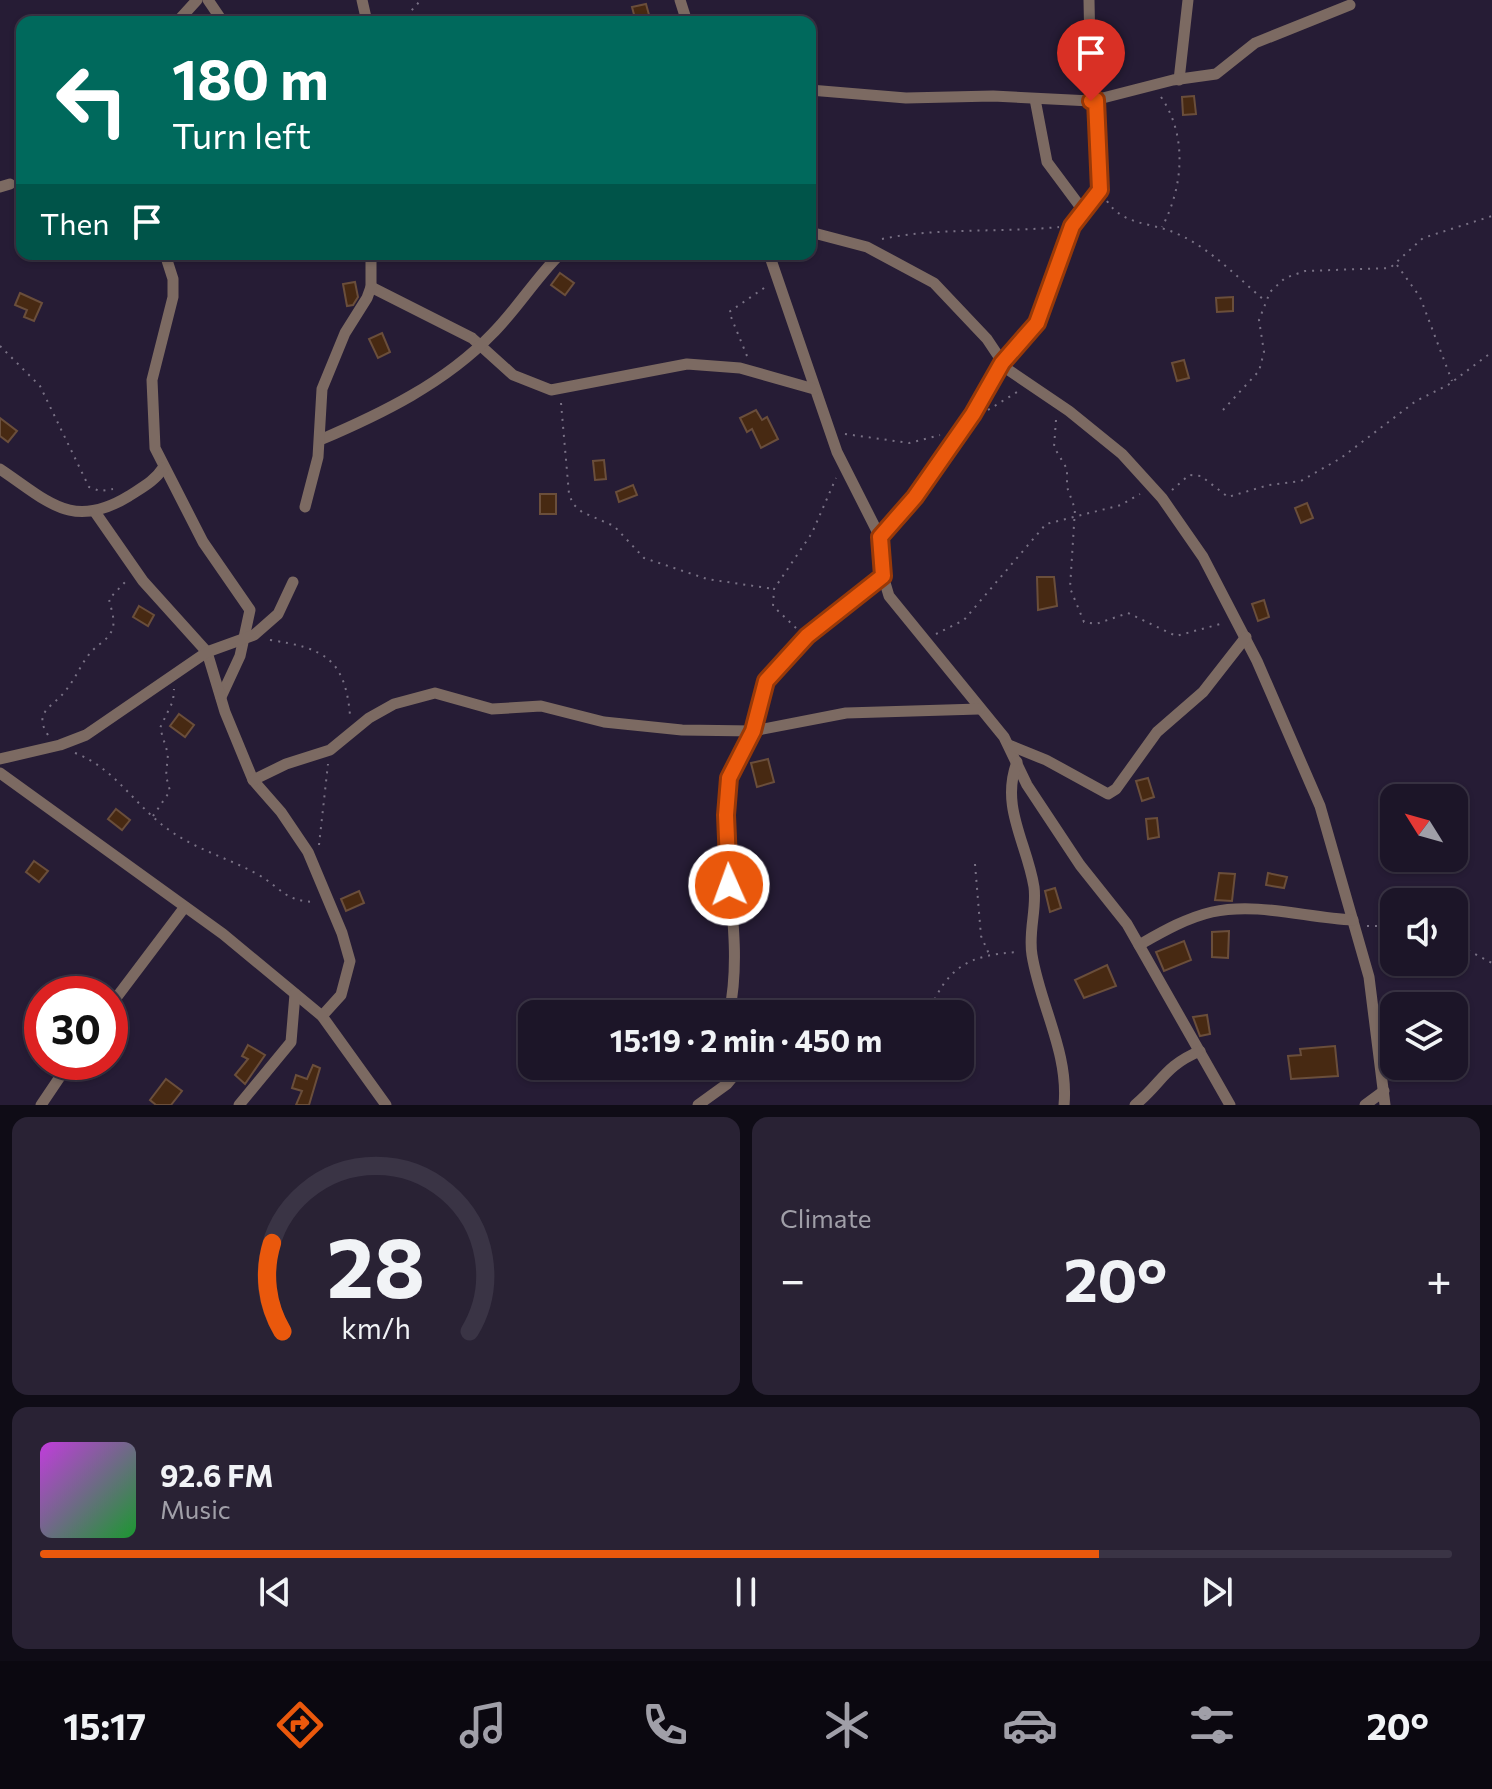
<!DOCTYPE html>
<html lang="en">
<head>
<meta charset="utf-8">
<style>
	:root { --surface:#1c1528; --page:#292234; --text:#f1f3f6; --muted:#a09fa8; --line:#3a3445; --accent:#ea580c }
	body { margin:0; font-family:Commissioner,sans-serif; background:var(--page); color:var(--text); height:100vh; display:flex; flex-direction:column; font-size:30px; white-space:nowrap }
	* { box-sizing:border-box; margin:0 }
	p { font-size:26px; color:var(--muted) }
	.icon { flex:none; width:44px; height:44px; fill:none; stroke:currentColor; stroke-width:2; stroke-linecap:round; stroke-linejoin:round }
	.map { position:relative; height:1105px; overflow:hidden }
	.details { display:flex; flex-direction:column; gap:12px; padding:12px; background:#0f0c16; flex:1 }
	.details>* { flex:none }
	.guide { position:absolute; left:16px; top:16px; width:800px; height:244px; border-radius:16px; box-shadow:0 2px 6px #0004,0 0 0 2px var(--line); background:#00695c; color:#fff; overflow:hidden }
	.needle { width:52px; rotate:307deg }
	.fabs { position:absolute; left:1380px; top:784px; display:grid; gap:16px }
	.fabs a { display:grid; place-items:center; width:88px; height:88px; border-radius:16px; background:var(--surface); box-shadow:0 2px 6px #0004,0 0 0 2px var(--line); font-size:40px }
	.speed { position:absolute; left:24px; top:976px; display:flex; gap:16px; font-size:40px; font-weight:700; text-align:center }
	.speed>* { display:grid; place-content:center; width:104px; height:104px; border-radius:50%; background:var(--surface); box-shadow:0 2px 6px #0004,0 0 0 2px var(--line); line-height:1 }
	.speed .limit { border:12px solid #d22; background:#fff; color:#111 }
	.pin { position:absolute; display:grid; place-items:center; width:68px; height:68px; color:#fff; margin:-82px -34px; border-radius:50% 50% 50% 0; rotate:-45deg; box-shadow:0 0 8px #0007 }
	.pin .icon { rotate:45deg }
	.me { position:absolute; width:88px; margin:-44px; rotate:358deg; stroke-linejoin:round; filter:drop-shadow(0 0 6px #0008) }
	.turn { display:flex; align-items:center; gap:28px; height:168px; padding:0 24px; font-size:36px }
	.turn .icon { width:104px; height:104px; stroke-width:2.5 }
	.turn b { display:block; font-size:56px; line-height:68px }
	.then { display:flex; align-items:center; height:76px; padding:0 24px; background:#0003; gap:16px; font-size:30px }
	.big { font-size:60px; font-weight:700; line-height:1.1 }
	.details .widget { flex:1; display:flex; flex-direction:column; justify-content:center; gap:12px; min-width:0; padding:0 28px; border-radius:16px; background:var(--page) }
	.details .dial { align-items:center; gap:0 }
	.dial svg { height:208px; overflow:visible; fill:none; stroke:var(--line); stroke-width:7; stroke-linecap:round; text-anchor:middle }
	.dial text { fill:var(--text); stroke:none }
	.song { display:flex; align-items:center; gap:24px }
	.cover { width:96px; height:96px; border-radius:12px; background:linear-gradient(135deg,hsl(290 70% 55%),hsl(130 70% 35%)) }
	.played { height:8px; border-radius:4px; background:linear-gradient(90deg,var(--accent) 75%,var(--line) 75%) }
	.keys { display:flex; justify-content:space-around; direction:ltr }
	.heat { display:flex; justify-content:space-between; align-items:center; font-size:44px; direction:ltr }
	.details .tiles { flex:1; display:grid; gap:12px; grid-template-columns:1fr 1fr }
	.widget:last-child { grid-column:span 2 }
	.trip { position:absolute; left:518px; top:1000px; width:456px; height:80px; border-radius:16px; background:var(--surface); box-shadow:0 2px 6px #0004,0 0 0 2px var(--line); font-weight:700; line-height:80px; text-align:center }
	.tabs { display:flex; height:128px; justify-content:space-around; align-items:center; background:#0b0810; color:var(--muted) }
	.tabs .icon { width:56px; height:56px }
	.tabs .on { color:var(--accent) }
	.tabs b { font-size:36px; color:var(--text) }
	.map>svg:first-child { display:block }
	.building { fill:#472912; stroke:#6a4e3b; stroke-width:2 }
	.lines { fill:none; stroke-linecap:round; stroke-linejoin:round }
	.path { stroke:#797185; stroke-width:2; stroke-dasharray:2 6; stroke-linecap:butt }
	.street { stroke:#7c6a62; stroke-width:11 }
	.route-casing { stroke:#983908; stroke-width:20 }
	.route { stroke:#ea580c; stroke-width:14 }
</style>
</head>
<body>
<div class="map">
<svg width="1492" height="1105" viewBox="0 0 1492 1105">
	<rect width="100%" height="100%" fill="#261c35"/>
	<g class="building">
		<path d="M646,4L651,22H636L632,7Z"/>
		<path d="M1114,36L1115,55H1102V37Z"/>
		<path d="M1194,96L1196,114L1183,115L1182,97Z"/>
		<path d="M560,273L574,283L565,295L551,285Z"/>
		<path d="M355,282L358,297L353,305L347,306L343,284Z"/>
		<path d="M20,293L42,303L34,321L24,317L27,310L15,305Z"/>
		<path d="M1233,297V311L1217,312L1216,298Z"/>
		<path d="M382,333L390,352L378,358L369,339Z"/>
		<path d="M1184,360L1189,378L1177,381L1172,363Z"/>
		<path d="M756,410L762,420L767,417L778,439L761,448L752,429L747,432L740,418Z"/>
		<path d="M0,418L17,431L8,442L0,436Z"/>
		<path d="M604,460L606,479L595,480L593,461Z"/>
		<path d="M633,485L637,495L619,502L616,492Z"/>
		<rect x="540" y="494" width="16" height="20"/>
		<path d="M1307,503L1313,518L1301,523L1295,508Z"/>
		<path d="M1037,577H1054L1057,606L1038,610Z"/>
		<path d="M1264,600L1269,617L1258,621L1252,604Z"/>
		<path d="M139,606L154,615L148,626L133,617Z"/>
		<path d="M179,714L194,725L185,737L170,726Z"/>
		<path d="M768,759L774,782L757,787L751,763Z"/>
		<path d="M1148,778L1154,797L1142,801L1136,781Z"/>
		<path d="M116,809L130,820L122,830L108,819Z"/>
		<path d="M1157,818L1159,837L1148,839L1146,819Z"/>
		<path d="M34,861L48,871L39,882L26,872Z"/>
		<path d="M1219,873L1235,874L1232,901L1215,900Z"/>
		<path d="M1268,873L1287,877L1284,888L1266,885Z"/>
		<path d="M1055,888L1061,908L1050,912L1045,891Z"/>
		<path d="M359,891L364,903L346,911L341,899Z"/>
		<path d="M1229,931L1228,958L1212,957V932Z"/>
		<path d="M1184,941L1191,960L1164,971L1156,952Z"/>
		<path d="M1107,965L1116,986L1084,998L1075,980Z"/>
		<path d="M1207,1015L1210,1034L1200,1036L1193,1017Z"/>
		<path d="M248,1045L265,1055L245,1084L235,1075L248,1059L242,1056Z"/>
		<path d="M1335,1046L1338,1076L1291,1079L1288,1056L1301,1055L1300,1049Z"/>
		<path d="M313,1065L320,1068L309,1105H296L302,1091L292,1088L296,1075L307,1079Z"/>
		<path d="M166,1079L182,1091L171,1105H156L150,1100Z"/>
	</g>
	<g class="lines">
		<g class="path">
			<path d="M401,22L421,0"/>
			<path d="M1161,97C1188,136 1183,188 1162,227"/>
			<path d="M1107,201C1123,225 1148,222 1173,232C1208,246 1236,276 1264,300"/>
			<path d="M882,239C939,227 1000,233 1059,227"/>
			<path d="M1397,265L1420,297L1452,381"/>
			<path d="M0,346L40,386L89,487L100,491L113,489"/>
			<path d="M747,356L729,312L767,286"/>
			<path d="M561,403L569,494L573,504L582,512L614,526L644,558L707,579L774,589"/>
			<path d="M988,410L1017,392"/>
			<path d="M1223,410L1259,371L1264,352L1259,320L1270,292L1285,278L1305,271L1390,268L1423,238L1492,216"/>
			<path d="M1056,420L1054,447L1067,469V487L1075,509L1070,588L1084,622L1096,624L1128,613L1176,636L1224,623"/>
			<path d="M845,434L909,443L940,435"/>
			<path d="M1172,490L1189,475L1201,476L1228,497L1269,485L1301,481L1341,458L1416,401L1448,385L1492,352"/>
			<path d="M796,628L773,606L774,589L812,533L836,478"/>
			<path d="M936,634L964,620L1046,524L1121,505L1140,494"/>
			<path d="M270,640C323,648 345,658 350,715"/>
			<path d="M48,735C32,711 54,707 66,690C77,677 82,660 95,648C101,643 109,638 112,630C116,621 111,609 109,599L128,579"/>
			<path d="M75,753C115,768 135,806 169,830C197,850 228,858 257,874C282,888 283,901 316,902"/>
			<path d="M153,816L170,791L166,776L168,754L160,728L173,701L174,689"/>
			<path d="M319,845L328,764"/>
			<path d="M975,864L981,936L989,954"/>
			<path d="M1367,926H1394"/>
			<path d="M1454,943L1492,963"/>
			<path d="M928,1014C947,967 968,955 1018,952"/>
		</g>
		<g class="street">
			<path d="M208,0L223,22"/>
			<path d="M362,0L367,22"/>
			<path d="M680,0L687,22"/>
			<path d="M1089,0L1091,101"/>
			<path d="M177,22L197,0"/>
			<path d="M1179,80L1188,0"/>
			<path d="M810,90L906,98L993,96L1091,101L1173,80L1216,74L1255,43L1350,5"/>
			<path d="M1035,99L1047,162L1082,209"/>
			<path d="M0,187L10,184"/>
			<path d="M810,232L867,247L934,283L987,339L1007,369L1069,411L1122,454L1162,498L1203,557L1257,661L1320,806L1369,977L1385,1105"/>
			<path d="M165,254L173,279V297L152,380L155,448L203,542L250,610L240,656L221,697"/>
			<path d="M769,254L837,452L880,537L883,576L889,596L1004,737L1027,785L1080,865L1127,924L1230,1105"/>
			<path d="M371,287L472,338L513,375L551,390L687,364L740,368L814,389"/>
			<path d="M320,440C381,414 445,383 492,334C517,309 535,279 560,254"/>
			<path d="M0,469C48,501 72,531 129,496C141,488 155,481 163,468"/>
			<path d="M305,507L318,457L322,389L345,333L367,298L371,287V254"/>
			<path d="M95,512L143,581L207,652L225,712L253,780L281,812L308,852L342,933L350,961L341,995L322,1016"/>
			<path d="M880,537L938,465L1002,363L1037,323L1074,221L1094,201L1100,190L1096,100"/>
			<path d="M1009,745L1046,760L1108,794L1116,789L1157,732L1203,692L1246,637"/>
			<path d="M0,759L60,745L86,735L207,652L254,635L278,614L293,582"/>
			<path d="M1017,762C1000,807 1027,843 1034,887C1037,909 1028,932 1032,955C1040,1005 1069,1053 1064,1105"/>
			<path d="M0,773L223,934L322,1016L386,1105"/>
			<path d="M253,780L286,764L330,750L369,718L394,704L435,693L492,709L541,706L604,722L682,730L753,731L846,713L979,709"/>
			<path d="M1139,945C1162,932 1186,918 1212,912C1258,902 1307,918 1353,920"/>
			<path d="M110,1006L184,908"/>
			<path d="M729,1014C744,943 723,873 726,802C727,775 740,757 751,734C759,717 757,698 766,681C778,658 859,587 883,576"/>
			<path d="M41,1105L70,1062"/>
			<path d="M239,1105L291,1042L295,994"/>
			<path d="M698,1105L727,1084L742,1066"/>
			<path d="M1135,1105C1162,1083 1164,1066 1200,1051"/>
			<path d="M1365,1105L1384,1091"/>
		</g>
	</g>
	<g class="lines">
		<g class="route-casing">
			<path id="route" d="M729,885L726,815L729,778L753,731L766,681L807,636L883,576L880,537L915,497L973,414L1002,363L1037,323L1072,226L1100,190L1096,100L1091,101"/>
		</g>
		<use href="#route" class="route"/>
	</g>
</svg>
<div class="fabs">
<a><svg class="needle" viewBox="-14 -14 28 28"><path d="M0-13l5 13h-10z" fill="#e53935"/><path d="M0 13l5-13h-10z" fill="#a09fa8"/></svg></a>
<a><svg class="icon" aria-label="sound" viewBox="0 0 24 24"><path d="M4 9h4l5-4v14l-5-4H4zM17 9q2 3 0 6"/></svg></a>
<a><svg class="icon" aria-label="layers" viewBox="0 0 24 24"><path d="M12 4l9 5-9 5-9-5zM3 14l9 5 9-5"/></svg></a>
</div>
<div class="speed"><div class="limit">30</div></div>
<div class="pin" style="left:1091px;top:101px;background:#d93025"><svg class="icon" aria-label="arrive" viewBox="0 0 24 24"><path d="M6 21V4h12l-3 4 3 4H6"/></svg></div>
<svg class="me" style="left:729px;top:885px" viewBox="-20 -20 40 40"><circle r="17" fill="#ea580c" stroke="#fff" stroke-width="3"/><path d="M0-11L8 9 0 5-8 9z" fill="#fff"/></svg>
<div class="trip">15:19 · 2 min · 450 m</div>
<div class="guide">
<div class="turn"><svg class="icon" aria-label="left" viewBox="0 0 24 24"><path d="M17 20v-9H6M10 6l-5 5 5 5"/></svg><div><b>180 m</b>Turn left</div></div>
<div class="then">Then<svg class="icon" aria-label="arrive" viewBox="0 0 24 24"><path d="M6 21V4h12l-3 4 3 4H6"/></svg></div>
</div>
</div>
<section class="details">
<div class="tiles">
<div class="widget dial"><svg viewBox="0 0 100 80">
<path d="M14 69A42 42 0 1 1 86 69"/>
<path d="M14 69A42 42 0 0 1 10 35" stroke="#ea580c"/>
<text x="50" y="56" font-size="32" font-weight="700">28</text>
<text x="50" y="72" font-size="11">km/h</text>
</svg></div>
<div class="widget"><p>Climate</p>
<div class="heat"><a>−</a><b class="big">20°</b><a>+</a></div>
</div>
<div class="widget">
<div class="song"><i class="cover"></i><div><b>92.6 FM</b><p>Music</p></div></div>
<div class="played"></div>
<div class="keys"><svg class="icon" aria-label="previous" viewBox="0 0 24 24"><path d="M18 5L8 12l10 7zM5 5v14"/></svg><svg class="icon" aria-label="pause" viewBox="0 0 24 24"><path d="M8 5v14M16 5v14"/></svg><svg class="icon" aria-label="next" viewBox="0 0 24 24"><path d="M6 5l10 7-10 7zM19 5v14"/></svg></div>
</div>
</div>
</section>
<nav class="tabs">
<b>15:17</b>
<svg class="icon on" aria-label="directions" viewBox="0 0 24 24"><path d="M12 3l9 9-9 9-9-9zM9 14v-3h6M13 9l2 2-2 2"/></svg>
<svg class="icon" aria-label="music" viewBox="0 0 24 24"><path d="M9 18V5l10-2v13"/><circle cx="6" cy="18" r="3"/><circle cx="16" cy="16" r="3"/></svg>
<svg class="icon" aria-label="phone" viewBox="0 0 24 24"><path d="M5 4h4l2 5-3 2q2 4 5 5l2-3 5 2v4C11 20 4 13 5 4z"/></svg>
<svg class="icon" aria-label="climate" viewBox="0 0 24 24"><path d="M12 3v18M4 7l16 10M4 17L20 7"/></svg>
<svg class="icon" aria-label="car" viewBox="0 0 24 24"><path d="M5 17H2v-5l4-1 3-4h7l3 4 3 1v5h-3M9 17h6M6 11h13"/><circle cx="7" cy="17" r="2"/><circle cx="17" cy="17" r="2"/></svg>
<svg class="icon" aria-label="filters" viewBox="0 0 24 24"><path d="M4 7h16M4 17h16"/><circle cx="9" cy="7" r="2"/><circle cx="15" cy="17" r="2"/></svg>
<b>20°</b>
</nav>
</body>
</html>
